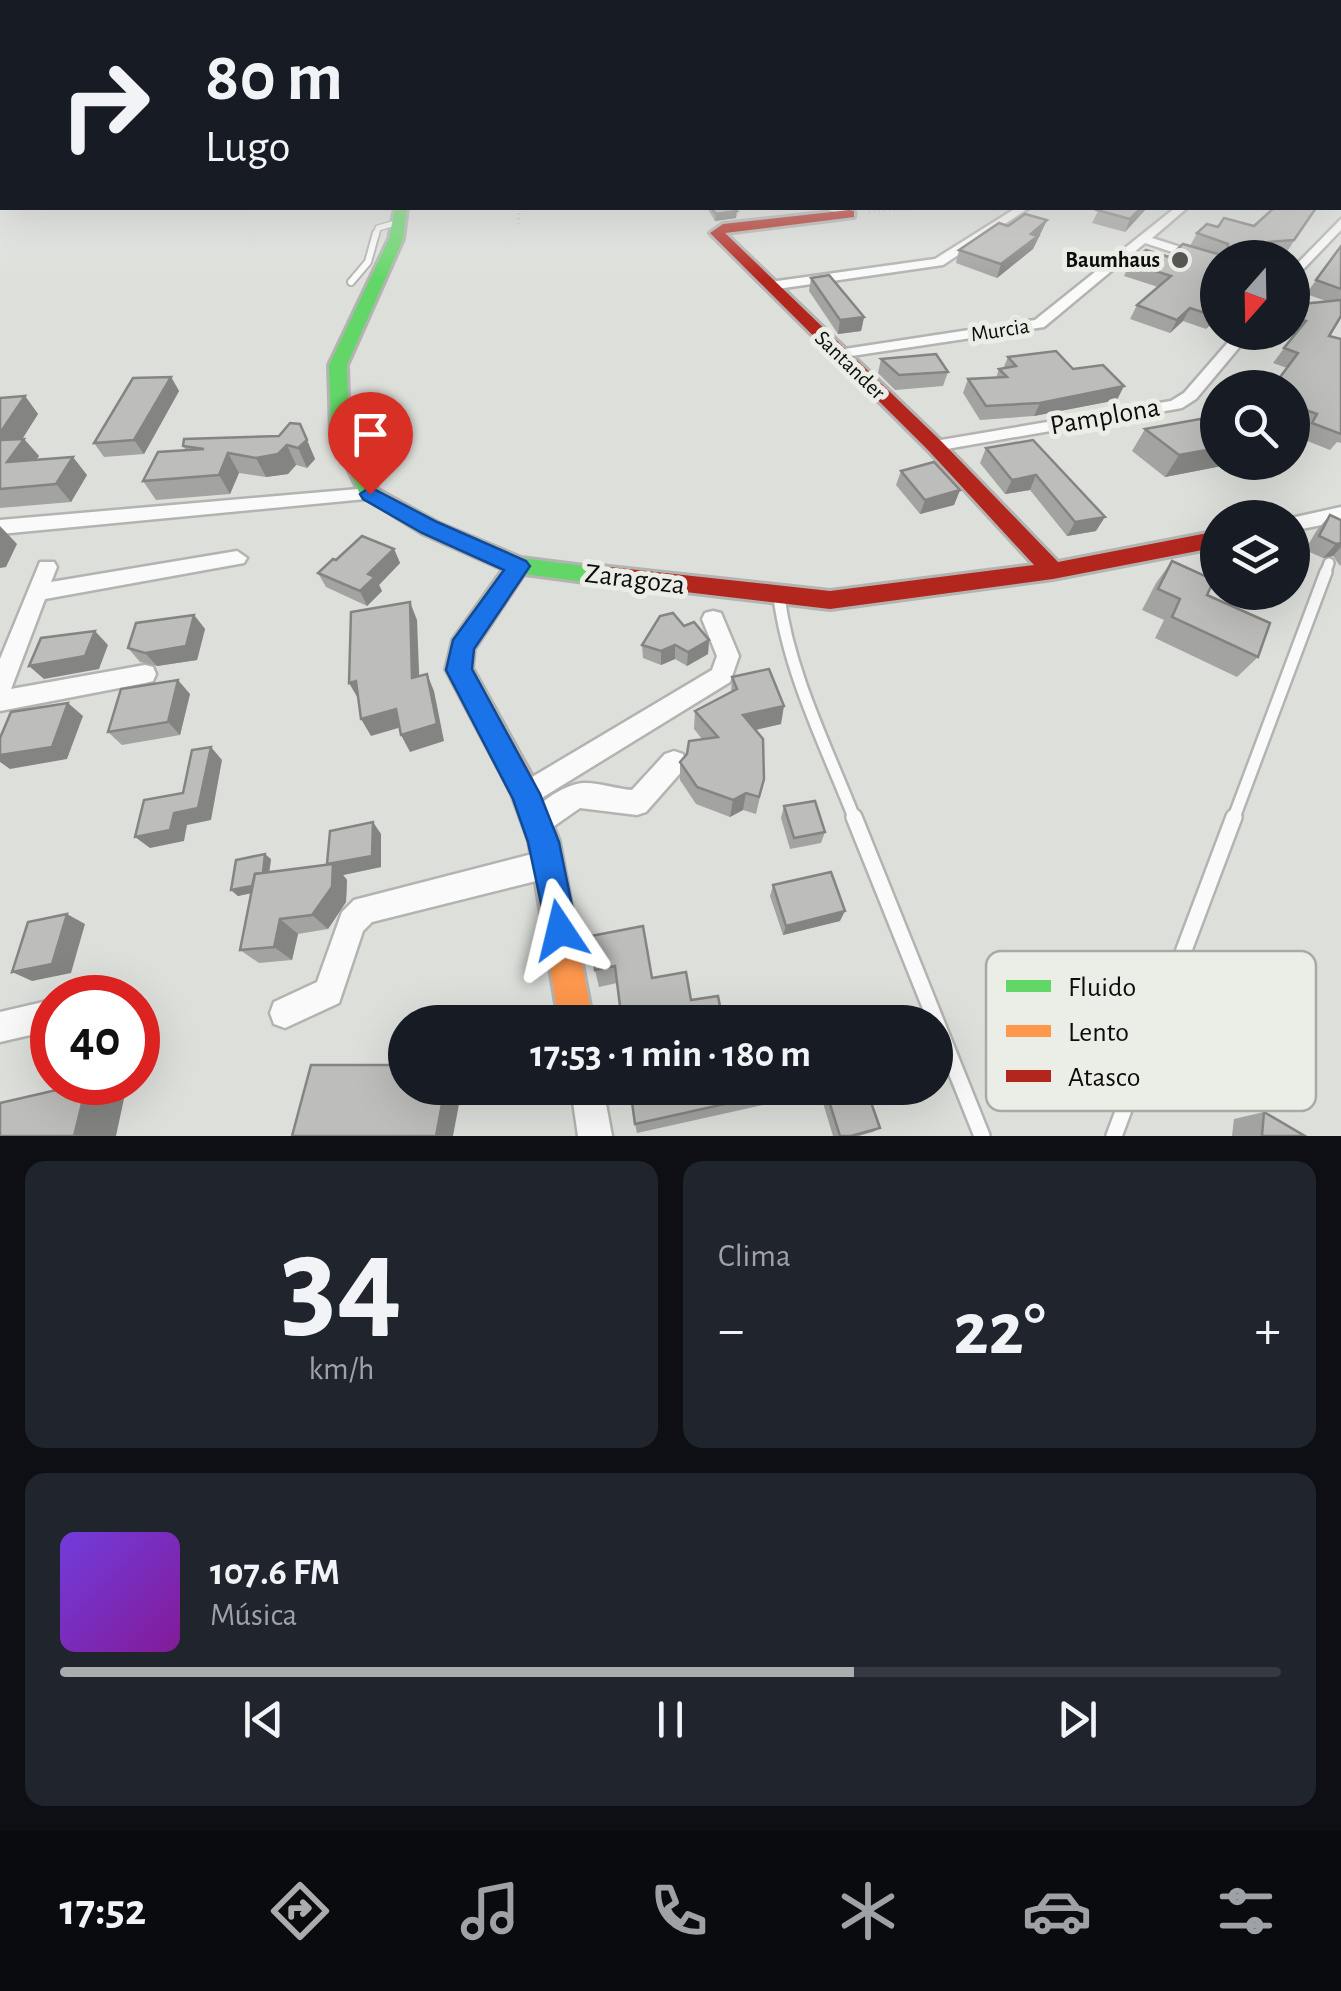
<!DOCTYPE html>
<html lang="es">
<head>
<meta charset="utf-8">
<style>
	:root { --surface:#171b24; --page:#20242c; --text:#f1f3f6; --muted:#9ea1a6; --line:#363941; --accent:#abacad }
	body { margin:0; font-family:"Alegreya Sans",sans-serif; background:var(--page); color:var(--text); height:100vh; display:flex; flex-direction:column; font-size:38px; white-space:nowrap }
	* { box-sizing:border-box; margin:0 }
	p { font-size:32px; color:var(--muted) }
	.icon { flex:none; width:55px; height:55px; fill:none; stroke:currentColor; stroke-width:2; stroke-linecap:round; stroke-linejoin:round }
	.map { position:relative; height:1136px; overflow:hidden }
	.side { display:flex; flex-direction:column; gap:25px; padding:25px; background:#0d0f14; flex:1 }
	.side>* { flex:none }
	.hud { position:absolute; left:0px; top:0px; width:1342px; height:210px; box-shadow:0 10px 40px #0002; background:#171b24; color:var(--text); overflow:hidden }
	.needle { width:65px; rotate:200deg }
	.fabs { position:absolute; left:1200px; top:240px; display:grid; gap:20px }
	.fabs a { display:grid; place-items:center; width:110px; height:110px; border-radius:50%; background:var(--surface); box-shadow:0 10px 40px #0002; font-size:50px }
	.speed { position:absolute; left:30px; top:975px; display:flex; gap:20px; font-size:50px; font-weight:700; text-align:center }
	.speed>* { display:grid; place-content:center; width:130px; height:130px; border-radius:50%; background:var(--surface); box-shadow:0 10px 40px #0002; line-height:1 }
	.speed .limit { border:15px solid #d22; background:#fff; color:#111 }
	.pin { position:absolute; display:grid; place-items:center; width:85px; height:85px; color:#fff; margin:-102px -42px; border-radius:50% 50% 50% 0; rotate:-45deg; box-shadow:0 0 10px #0007 }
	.pin .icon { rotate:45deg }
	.me { position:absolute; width:110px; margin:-55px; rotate:350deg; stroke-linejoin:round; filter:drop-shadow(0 0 8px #0008) }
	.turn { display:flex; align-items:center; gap:35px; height:210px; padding:0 40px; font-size:45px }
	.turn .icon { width:130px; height:130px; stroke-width:2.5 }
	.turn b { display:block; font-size:70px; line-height:85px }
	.big { font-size:75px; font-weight:600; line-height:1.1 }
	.side .widget { flex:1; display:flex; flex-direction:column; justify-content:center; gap:15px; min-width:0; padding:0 35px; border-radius:20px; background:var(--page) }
	.side .dial { align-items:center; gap:0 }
	.dial b { font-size:130px; line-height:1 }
	.song { display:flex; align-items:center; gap:30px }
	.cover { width:120px; height:120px; border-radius:15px; background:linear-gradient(135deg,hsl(260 70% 55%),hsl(290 70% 35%)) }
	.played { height:10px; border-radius:5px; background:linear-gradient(90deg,var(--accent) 65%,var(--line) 65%) }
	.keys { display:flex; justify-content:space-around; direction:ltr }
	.heat { display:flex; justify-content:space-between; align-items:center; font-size:55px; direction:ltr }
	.side .tiles { flex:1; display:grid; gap:25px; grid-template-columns:1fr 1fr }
	.widget:last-child { grid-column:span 2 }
	.trip { position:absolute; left:388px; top:1005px; width:565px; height:100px; border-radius:50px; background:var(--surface); box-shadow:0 10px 40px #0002; font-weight:600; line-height:100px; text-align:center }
	.menu { display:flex; height:160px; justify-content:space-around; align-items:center; background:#090b0e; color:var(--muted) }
	.menu .icon { width:70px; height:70px }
	.menu .current { color:var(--accent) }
	.menu b { font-size:45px; color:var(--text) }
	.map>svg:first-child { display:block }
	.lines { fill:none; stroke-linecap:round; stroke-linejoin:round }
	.lane-far4-casing { stroke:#b3b4b1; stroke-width:8 }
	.lane-far3-casing { stroke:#b3b4b1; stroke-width:10 }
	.lane-far2-casing { stroke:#b3b4b1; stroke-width:14 }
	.lane-far1-casing { stroke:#b3b4b1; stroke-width:16 }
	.lane-casing { stroke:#b3b4b1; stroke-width:20 }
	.street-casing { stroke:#b3b4b1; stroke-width:5 }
	.fast-casing { stroke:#b3b4b1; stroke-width:6 }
	.slow-casing { stroke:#b3b4b1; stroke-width:6 }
	.jam-casing { stroke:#b3b4b1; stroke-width:6 }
	.path { stroke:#bebebd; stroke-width:2.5; stroke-dasharray:1 4; stroke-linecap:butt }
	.lane-far4 { stroke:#fafafa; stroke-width:5 }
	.lane-far3 { stroke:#fafafa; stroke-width:6 }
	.lane-far2 { stroke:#fafafa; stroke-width:9 }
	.lane-far1 { stroke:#fafafa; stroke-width:11 }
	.lane { stroke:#fafafa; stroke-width:15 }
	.street { fill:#fafafa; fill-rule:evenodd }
	.fast { fill:#63d668; fill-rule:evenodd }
	.slow { fill:#ff974d; fill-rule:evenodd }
	.jam { fill:#b3261e; fill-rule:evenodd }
	.wall { fill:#a3a3a1 }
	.shaded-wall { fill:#848583 }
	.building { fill:#bdbebb; stroke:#848583; stroke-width:2.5 }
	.route { fill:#1a73e8; stroke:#114b97; stroke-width:2.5 }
	.poi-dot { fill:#565654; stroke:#ebede7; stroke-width:4 }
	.labels { text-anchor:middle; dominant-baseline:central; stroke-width:10; stroke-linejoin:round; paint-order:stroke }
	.far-poi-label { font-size:22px; font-weight:bold; fill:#0d0d0b; stroke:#ebede7; text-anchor:end }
	.far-street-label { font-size:22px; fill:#0d0d0b; stroke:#ebede7 }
	.street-label { font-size:28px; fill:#0d0d0b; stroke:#ebede7 }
	.key { fill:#ebede7; stroke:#a8aaa5; stroke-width:2.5 }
	.key-label { font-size:28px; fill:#0d0d0b }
</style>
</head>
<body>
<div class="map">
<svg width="1341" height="1136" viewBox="0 0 1341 1136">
	<rect width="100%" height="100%" fill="#dddfdb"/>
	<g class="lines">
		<g class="lane-far4-casing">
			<path id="lane-far4" d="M376,236L378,228L399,222"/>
		</g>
		<g class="lane-far3-casing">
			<path id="lane-far3" d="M351,282L368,262L376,233"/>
		</g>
		<g class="lane-far2-casing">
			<path id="lane-far2" d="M1325,574L1329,563"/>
		</g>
		<g class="lane-far1-casing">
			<g id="lane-far1">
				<path d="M779,597C789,674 827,748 855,820"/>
				<path d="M1233,820L1326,572"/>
			</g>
		</g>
		<g class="lane-casing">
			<g id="lane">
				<path d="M854,817L982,1136"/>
				<path d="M1114,1136L1234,817"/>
			</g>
		</g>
		<g class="street-casing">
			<g id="street">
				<rect x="1340" y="138" width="1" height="6"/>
				<rect x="1340" y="167" width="1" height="6"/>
				<path d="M823,208H840L855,214L849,217Z"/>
				<path d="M1016,208H1029L943,265L770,290L763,286L770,282L935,259Z"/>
				<path d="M1175,208H1187L1152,238L1218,259V267L1145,243L1044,327L838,358L831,354L838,350L1035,320Z"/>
				<path d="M1341,219V230L1292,281V269Z"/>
				<path d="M1237,332H1252L1196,399L1182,408L935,451L926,446L935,441L1171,401L1184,393Z"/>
				<path d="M370,488L376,490L379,494L376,498L0,534V520Z"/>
				<path d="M1341,507V521L1292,531L1291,518Z"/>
				<path d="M237,551L247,558L244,563L45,599L11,689L145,665L153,667L156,674L153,681L145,683L0,711V659L40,562H54L57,567L51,582Z"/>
				<path d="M713,611L721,613L739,656L730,682L535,802L526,806L517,802L513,794L517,786L712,670L717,656L702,619L705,613Z"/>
				<path d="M674,751L683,754L686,762L683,770L646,812L637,815L580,808L537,838L528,834L524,825C532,806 562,785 583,783C598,782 616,789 632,790L665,754Z"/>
				<path d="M548,850L558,854L562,864L558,874L548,878L372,922L363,931L339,1003L285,1028L274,1024L270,1013L274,1002L317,982L342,912L354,900Z"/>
				<path d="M52,1000V1030L0,1042V1012Z"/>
				<path d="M571,1088H603L612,1136H578Z"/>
			</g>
		</g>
		<g class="fast-casing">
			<path id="fast" d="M395,208H407L403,239L347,365L349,432L378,490L438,523L521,558L608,569L611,575L608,581L600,584L510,572L422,533L360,494L331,432L329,365L389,239Z"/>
		</g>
		<g class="slow-casing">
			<path id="slow" d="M518,558L529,566L474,649L472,668L533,778L559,841L593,1022H559L529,841L511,792L446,669L453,640L510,560Z"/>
		</g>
		<g class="jam-casing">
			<path id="jam" d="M849,210L854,211V217L725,233L942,442L1058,562L1218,531V547L1053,579L830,609L592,581L589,575L592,569L600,566L830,591L1034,565L928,450L710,233L723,224Z"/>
		</g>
		<g class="path">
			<path d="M869,212L915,208"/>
			<path d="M518,224L520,208"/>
		</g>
		<use href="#lane-far4" class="lane-far4"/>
		<use href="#lane-far3" class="lane-far3"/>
		<use href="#lane-far2" class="lane-far2"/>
		<use href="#lane-far1" class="lane-far1"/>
		<use href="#lane" class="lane"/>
		<use href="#street" class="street"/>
		<use href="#fast" class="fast"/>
		<use href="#slow" class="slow"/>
		<use href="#jam" class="jam"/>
	</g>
	<g class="wall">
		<path d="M707,208H734L737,211L736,218L715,221Z"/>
		<path d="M1094,208H1147L1125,232L1092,223L1099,209Z"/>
		<path d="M1316,208L1286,253L1260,255L1257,258H1218V316L1206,329L1183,321L1170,333L1130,319L1137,305L1158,287L1124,276L1130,263L1169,257L1190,246L1197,233L1218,227L1254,226Z"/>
		<path d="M1047,220L1033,249L997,278L956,263L959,250L1008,226Z"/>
		<path d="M1341,246V316L1329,336L1341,339V443L1337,442L1330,450L1300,438L1305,430L1292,425V388L1287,368L1273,363L1294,335L1286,333L1292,332V305L1326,301L1306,294Z"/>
		<path d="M811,278L864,317L861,331L838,334L809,291Z"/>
		<path d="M1008,357L1073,369L1117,400L1034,416L980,420L963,393L968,379L996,378L999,369H1003Z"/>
		<path d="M881,359L948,372L943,386L895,390L878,373Z"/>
		<path d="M171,377L179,391L144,454L104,457L94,443Z"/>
		<path d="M25,396L38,414L22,439H24L39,456L36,460L87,475L71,502L0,508V398Z"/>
		<path d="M300,424L315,459L307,468L296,465L288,474L266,477L239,473L230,494L156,500L143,481L186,450L183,446L279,436Z"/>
		<path d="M1145,429L1218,462H1224L1222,466L1165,477L1132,451Z"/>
		<path d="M1033,440L1096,531L1067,536L1030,490L1005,494L980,463L986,448Z"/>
		<path d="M901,471L960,490L954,505L920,514L896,485Z"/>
		<path d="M1330,515L1341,520V564L1340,566L1333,556L1323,558L1305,550L1317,530Z"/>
		<path d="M394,549L400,563L379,585L382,591L367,606L326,587L318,573L336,560Z"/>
		<path d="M1172,561L1207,595L1258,657L1237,677L1155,638L1164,620L1142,610L1156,583Z"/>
		<path d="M194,615L205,629L197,660L157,666L140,662L128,648Z"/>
		<path d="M684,626L709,640L708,654L687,666L675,659L661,665L643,658L642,645Z"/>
		<path d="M732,677L781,724L756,730L764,779L756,814L743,810L730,817L696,804L680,780V762L702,739L694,729L695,711L731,692Z"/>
		<path d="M190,694L180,735L122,745L108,732Z"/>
		<path d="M784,806L825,832L821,843L790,849L781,818Z"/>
		<path d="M381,834V867L343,875L347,880L346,902L328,929L298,934L292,960L259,963L240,950L251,893L238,896L231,890L271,859L269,872L327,864Z"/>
		<path d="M773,885L840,921L783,935L770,896Z"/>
		<path d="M591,936L652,978L691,1000L617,983L599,987L595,970Z"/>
		<path d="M825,1088L880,1128L873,1132L859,1136H833L820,1093Z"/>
		<path d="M783,1091L776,1102L637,1133L635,1124Z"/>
		<path d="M1264,1112L1305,1136H1232L1234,1119Z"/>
	</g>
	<g class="shaded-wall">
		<path d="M1141,208H1147L1125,232L1130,219Z"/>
		<path d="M737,211L736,218L715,221L716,214Z"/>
		<path d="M1047,220L1033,249L997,278L1001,264Z"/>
		<path d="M1268,242L1260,255L1257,258H1252Z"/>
		<path d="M1190,308L1183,321L1170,333L1177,320Z"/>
		<path d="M1218,312V316L1206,329L1214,316Z"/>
		<path d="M864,317L861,331L838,334L840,320Z"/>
		<path d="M171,377L179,391L144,454L134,440Z"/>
		<path d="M1124,386L1117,400L1034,416L1040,403Z"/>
		<path d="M25,396L38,414L11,457L24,439L39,456L22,480L7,462L0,447V433Z"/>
		<path d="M307,440L315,459L307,468L298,448Z"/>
		<path d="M287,445L296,465L288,474L266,477L256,458Z"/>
		<path d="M1218,448V462H1224L1222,466L1165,477L1179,455Z"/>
		<path d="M228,453L239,473L230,494L219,475Z"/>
		<path d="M73,457L87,475L71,502L56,484Z"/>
		<path d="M1036,475L1030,490L1005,494L1012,480Z"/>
		<path d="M960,490L954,505L920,514L925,500Z"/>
		<path d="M1105,517L1096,531L1067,536L1075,522Z"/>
		<path d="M0,526L17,544L6,567L0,568Z"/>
		<path d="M1341,543V547L1333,556L1323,558L1336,544Z"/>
		<path d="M394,549L400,563L379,585L382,591L367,606L360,591L368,574Z"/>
		<path d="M410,602L417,620L420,696L412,678Z"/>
		<path d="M194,615L205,629L197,660L157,666L145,653Z"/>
		<path d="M95,631L108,645L99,669L44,679L29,666Z"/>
		<path d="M709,640L708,654L687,666L688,652Z"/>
		<path d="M675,645V659L661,665V651Z"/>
		<path d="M427,674L434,691L444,741L410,752L401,735Z"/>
		<path d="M178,680L190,694L180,735L168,722Z"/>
		<path d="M356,681L359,700L349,683Z"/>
		<path d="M68,703L83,716L67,759L10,769L0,762V755Z"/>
		<path d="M784,706L781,724L741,733L743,715Z"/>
		<path d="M396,709L405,726L371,736L361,719Z"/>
		<path d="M211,747L222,760L211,820L187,825L184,841L150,848L135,837L174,813Z"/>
		<path d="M746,793L743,810L730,817L733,800Z"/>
		<path d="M373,822L381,834V867L343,875L347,880L346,902L328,929L312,915L327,866Z"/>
		<path d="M265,854L271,859L267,890L238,896L231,890Z"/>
		<path d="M845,911L840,921L783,935L786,926Z"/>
		<path d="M67,914L85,924L71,973L32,981L12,972Z"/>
		<path d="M280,919L298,934L292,960L274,947Z"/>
		<path d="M87,1083L125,1094L116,1136H74Z"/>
		<path d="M445,1088H462L453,1136H436Z"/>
	</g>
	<g class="building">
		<path d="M711,208H734L737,211L716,214Z"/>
		<path d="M1100,208H1141L1130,219L1097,210Z"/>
		<path d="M1274,208H1316L1294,240L1268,242L1252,258H1218V312L1214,316L1190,308L1177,320L1137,305L1171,276L1130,263L1146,250L1169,257L1183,244L1228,257V244L1197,233L1207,224L1218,227L1224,218L1254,226Z"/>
		<path d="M1025,214L1047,220L1031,234L1038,236L1001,264L959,250L999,223L1008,226Z"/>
		<path d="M1341,246V289L1316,280Z"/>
		<path d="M829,275L864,317L840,320L811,278Z"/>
		<path d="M1341,300V316L1329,336L1341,339V434L1312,423L1317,414L1292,405V388H1272L1298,353L1284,348L1306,321L1296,318L1299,314L1292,310V305Z"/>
		<path d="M1056,351L1073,369L1103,365L1124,386L1040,403L986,406L968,379L1007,377L999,369L1016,366L1008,357Z"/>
		<path d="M936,354L948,372L899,375L881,359Z"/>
		<path d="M171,377L134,440L94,443L133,378Z"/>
		<path d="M25,396L0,433V398Z"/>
		<path d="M1200,419L1212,423L1218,428V448L1179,455L1145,429Z"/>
		<path d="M290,423L300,424L307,440L298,448L287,445L278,454L256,458L228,453L219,475L143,481L158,452L204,449L183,446L184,439L279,436Z"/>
		<path d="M24,439L7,462L73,457L56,484L0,489V440Z"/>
		<path d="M1033,440L1105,517L1075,522L1036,475L1012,480L986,448Z"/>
		<path d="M934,462L960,490L925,500L901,471Z"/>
		<path d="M1330,515L1341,520V543L1336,544L1319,536Z"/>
		<path d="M362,536L394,549L368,574L375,577L360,591L318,573L333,559L336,560Z"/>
		<path d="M1172,561L1214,580L1207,595L1270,623L1258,657L1172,617L1180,599L1158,589Z"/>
		<path d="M410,602L412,678L427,674L437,724L401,735L396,709L361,719L356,681L349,683L351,612Z"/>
		<path d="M673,613L684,626L694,622L709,640L688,652L675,645L661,651L642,645L660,616Z"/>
		<path d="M194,615L186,646L145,653L128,648L136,623Z"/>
		<path d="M95,631L85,656L29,666L41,638Z"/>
		<path d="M769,669L784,706L743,715L763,739L764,779L759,797L746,793L733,800L697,787L680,762L687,754L689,741L718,737L695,711L737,689L732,677Z"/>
		<path d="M178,680L168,722L108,732L121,689Z"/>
		<path d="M68,703L52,747L0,755V738L11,712Z"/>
		<path d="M211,747L198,808L174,813L170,830L135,837L144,800L183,793L192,750Z"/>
		<path d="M815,801L825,832L794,838L784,806Z"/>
		<path d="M373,822L372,856L327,864L330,831Z"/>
		<path d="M265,854L263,873L255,874L252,886L231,890L236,860Z"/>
		<path d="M333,864L332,887L312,915L280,919L274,947L240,950L255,874Z"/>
		<path d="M831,872L845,911L786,926L773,885Z"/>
		<path d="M67,914L52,964L12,972L28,922Z"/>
		<path d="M643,926L652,978L686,972L691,1000L718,996L723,1022H622L615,966L595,970L591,936Z"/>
		<path d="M311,1065H405V1088H445L436,1136H292Z"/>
		<path d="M87,1083L74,1136H0V1103Z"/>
		<path d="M630,1088H782L783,1091L635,1124Z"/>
		<path d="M825,1088H866L880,1128L851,1136H840Z"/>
		<path d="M1264,1112L1305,1136H1262Z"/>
	</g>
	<linearGradient id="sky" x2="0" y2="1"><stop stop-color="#90b7bd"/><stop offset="0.43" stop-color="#f0f1ef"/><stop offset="1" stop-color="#f0f1ef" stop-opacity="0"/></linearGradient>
	<rect width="1341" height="279" fill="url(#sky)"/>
	<path class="route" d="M370,487L437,522L526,561L530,566L474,649L472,669L540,794L559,842L577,930L572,941L560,946L549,941L528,842L513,799L446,670L453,640L504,570L422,533L363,499L360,494Z"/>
	<circle class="poi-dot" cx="1180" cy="260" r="10"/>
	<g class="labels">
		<g class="far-poi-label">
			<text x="1160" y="260">Baumhaus</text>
		</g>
		<g class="far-street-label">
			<text transform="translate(1000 330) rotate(-9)">Murcia</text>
			<text transform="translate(850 365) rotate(44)">Santander</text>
		</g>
		<g class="street-label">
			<text transform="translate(1105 417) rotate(-10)">Pamplona</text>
			<text transform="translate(635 580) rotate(7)">Zaragoza</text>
		</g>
	</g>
	<rect x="986" y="951" width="330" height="160" rx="15" class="key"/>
	<rect x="1006" y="980" width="45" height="12" fill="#63d668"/>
	<rect x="1006" y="1025" width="45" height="12" fill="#ff974d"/>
	<rect x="1006" y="1070" width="45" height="12" fill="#b3261e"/>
	<g class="key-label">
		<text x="1068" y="996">Fluido</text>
		<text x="1068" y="1041">Lento</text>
		<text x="1068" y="1086">Atasco</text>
	</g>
</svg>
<div class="fabs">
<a><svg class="needle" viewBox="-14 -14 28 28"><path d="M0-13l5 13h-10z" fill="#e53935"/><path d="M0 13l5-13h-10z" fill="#9ea1a6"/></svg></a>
<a><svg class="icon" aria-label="search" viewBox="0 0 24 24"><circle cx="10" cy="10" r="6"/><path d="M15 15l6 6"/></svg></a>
<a><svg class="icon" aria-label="layers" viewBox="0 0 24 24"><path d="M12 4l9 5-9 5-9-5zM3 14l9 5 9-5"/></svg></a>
</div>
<div class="speed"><div class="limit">40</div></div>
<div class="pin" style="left:370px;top:494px;background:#d93025"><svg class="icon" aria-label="arrive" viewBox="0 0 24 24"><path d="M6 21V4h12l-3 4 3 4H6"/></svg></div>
<svg class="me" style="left:560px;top:930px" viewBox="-20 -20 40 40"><path d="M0-17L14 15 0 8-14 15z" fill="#1a73e8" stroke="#fff" stroke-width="4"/></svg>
<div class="trip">17:53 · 1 min · 180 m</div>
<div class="hud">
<div class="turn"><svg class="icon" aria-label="right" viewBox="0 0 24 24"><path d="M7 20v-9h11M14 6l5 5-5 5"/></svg><div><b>80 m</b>Lugo</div></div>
</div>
</div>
<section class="side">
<div class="tiles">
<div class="widget dial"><b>34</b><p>km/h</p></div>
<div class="widget"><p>Clima</p>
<div class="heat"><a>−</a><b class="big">22°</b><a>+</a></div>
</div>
<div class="widget">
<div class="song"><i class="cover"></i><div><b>107.6 FM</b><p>Música</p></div></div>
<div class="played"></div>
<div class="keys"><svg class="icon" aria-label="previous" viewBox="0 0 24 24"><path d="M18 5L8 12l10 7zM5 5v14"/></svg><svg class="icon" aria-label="pause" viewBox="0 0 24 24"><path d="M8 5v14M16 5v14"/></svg><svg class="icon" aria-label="next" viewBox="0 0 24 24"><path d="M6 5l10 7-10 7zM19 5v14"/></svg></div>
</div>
</div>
</section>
<nav class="menu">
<b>17:52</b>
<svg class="icon current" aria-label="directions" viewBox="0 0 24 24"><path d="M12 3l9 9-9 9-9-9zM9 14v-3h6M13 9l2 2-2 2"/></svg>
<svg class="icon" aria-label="music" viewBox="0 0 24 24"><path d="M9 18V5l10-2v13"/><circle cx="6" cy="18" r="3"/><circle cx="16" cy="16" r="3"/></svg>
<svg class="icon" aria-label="phone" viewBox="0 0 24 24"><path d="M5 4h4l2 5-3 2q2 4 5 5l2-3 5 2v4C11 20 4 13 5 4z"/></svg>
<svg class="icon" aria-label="climate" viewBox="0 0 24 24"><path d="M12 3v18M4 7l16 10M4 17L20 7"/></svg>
<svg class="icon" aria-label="car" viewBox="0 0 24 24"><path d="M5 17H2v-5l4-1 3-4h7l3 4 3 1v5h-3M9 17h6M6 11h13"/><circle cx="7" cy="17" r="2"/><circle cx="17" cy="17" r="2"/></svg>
<svg class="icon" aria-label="filters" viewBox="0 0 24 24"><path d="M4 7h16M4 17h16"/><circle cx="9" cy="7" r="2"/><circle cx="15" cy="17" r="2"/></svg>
</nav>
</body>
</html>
